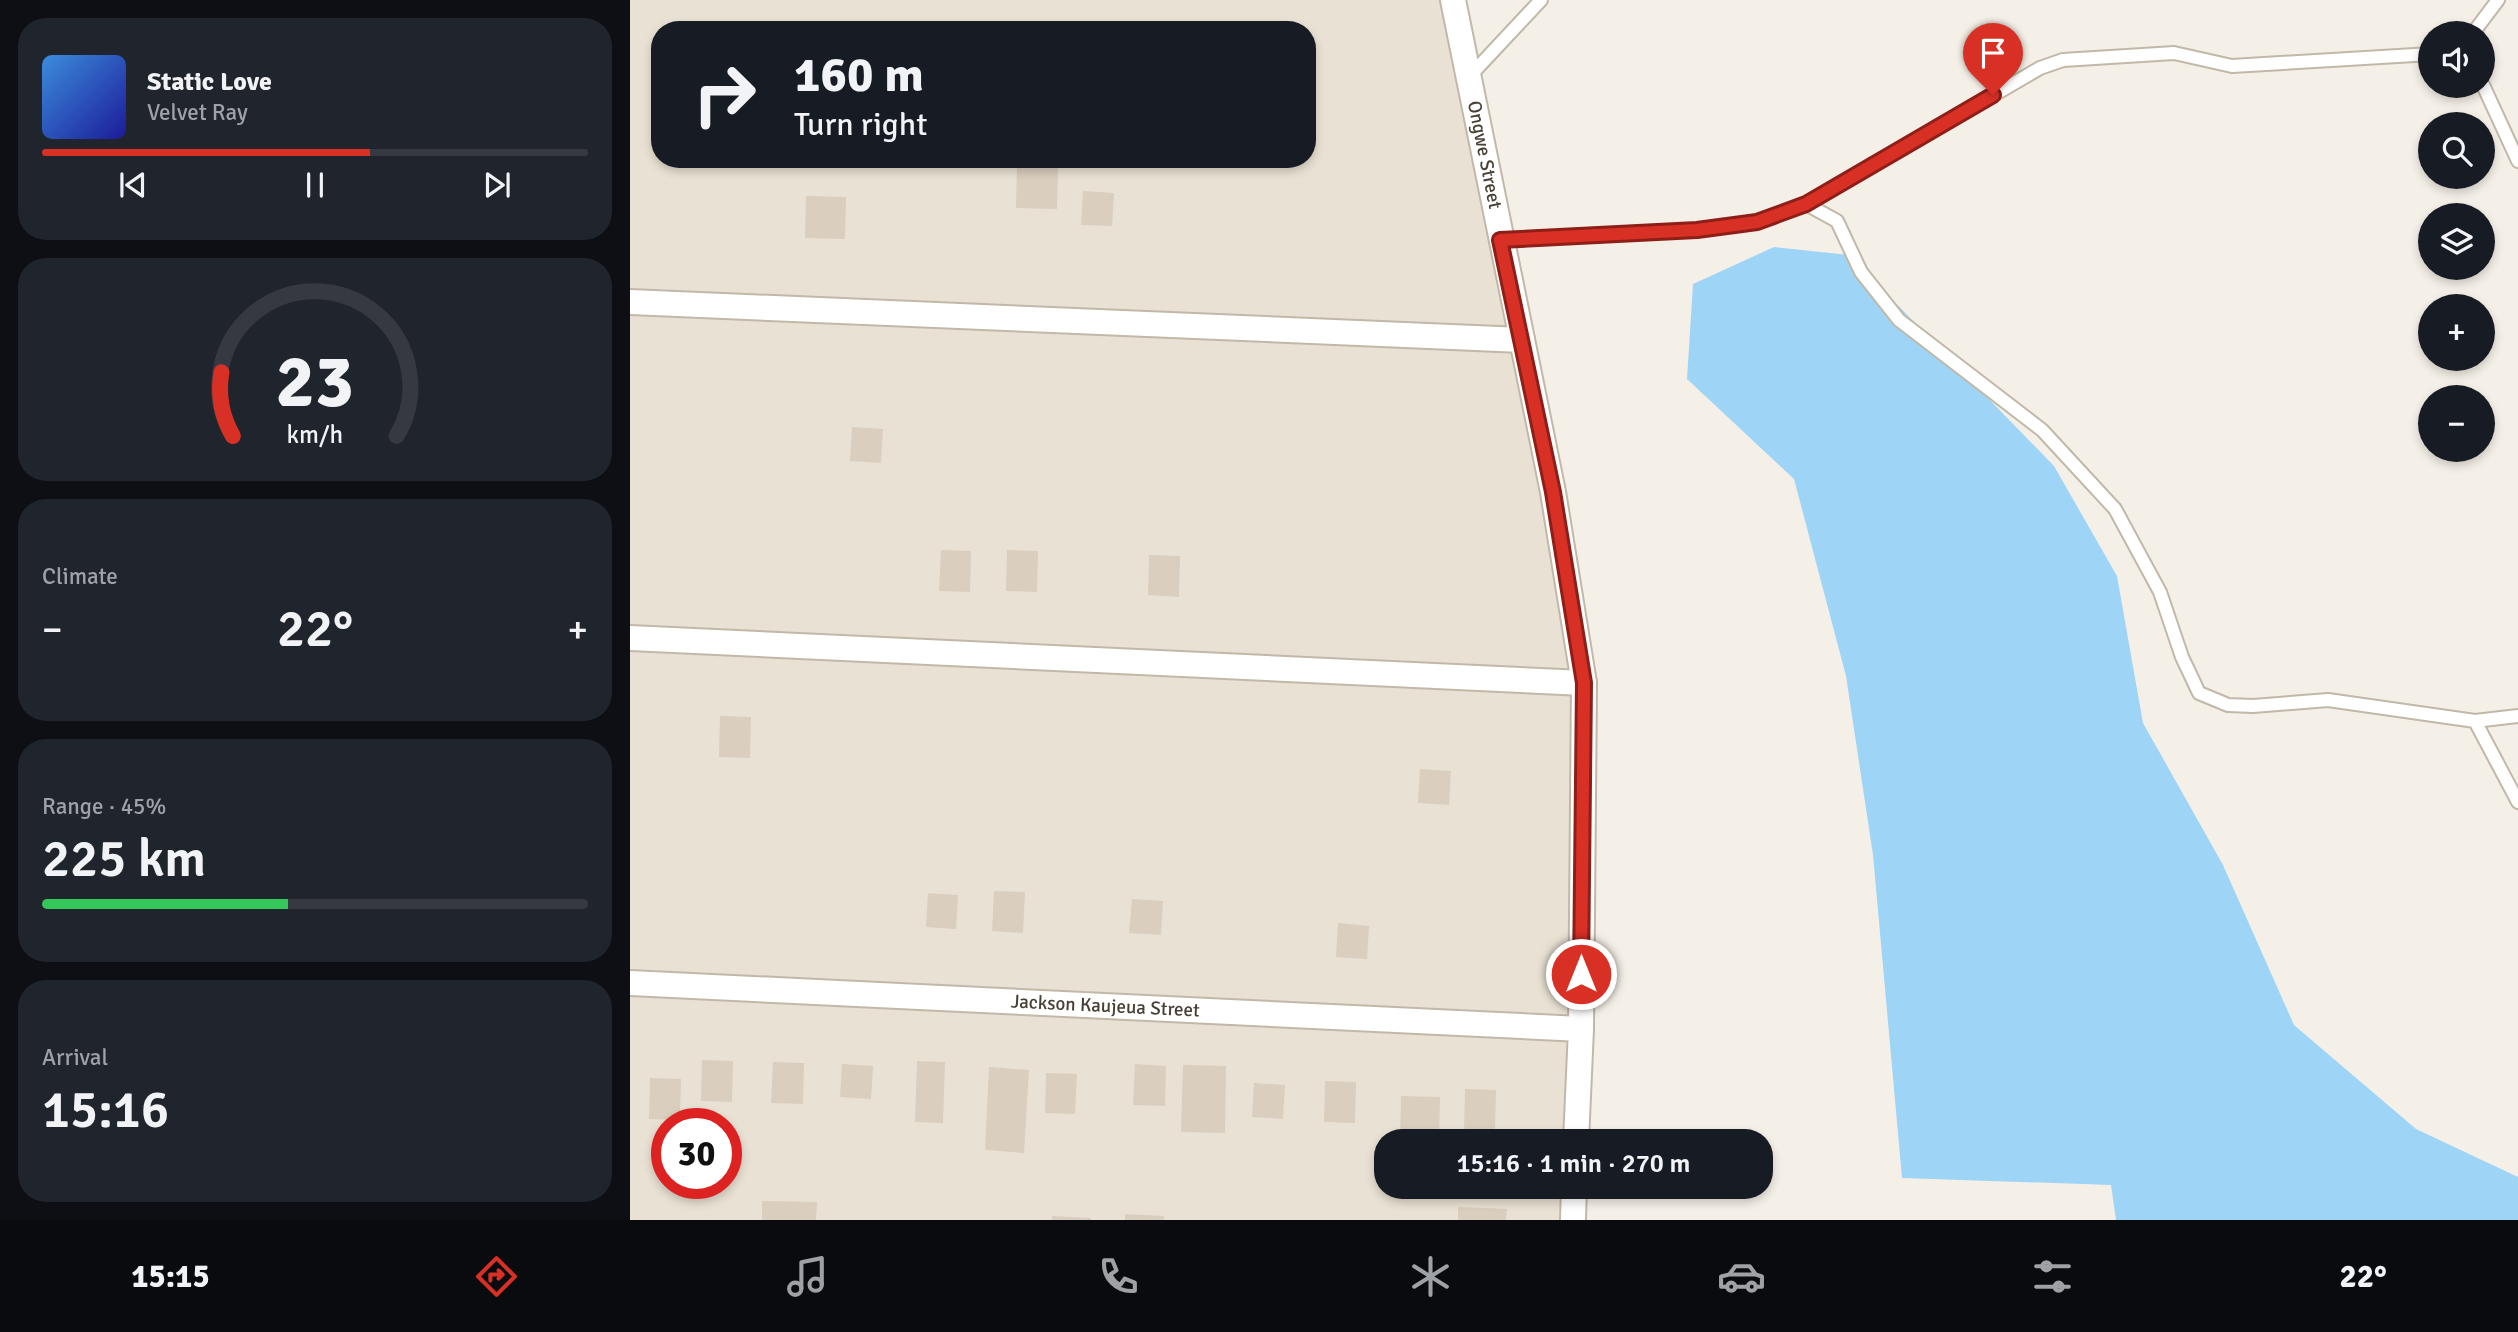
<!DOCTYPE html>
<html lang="en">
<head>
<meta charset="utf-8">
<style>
	:root { --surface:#171b24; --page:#20242c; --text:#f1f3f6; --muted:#9ea1a6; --line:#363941; --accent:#d93025 }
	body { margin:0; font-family:Signika,sans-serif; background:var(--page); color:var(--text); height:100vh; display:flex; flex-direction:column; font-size:26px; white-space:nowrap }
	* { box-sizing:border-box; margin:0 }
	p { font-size:23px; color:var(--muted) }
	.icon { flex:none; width:38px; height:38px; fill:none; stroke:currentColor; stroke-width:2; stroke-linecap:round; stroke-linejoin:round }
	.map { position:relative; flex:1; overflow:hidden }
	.panel { display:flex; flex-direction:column; gap:18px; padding:18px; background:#0d0f14; width:630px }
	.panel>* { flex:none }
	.hud { position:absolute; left:21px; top:21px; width:665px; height:147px; border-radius:28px; box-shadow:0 4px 10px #0003; background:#171b24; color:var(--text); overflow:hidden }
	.tools { position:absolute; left:1788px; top:21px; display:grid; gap:14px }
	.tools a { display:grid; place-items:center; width:77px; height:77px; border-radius:50%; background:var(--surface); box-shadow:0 4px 10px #0003; font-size:35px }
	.speed { position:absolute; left:21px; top:1108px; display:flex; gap:14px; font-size:35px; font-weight:700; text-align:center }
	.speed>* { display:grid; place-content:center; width:91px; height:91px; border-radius:50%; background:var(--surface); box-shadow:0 4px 10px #0003; line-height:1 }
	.speed .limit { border:10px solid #d22; background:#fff; color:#111 }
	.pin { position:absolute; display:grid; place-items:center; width:60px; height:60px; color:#fff; margin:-72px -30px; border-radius:50% 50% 50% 0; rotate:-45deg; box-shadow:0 0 7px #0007 }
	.pin .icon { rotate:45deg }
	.me { position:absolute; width:77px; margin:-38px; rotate:0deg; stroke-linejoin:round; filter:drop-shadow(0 0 5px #0008) }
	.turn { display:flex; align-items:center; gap:24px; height:147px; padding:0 28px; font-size:32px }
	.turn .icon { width:91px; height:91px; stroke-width:2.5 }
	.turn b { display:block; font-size:49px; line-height:60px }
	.big { font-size:52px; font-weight:600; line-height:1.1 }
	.panel .tile { flex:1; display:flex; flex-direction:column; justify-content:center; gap:10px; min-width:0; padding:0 24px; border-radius:28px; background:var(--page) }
	.panel .dial { align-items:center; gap:0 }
	.dial svg { height:182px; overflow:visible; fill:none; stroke:var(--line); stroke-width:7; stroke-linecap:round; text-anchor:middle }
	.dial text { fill:var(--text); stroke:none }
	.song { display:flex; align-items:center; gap:21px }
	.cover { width:84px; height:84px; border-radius:10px; background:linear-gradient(135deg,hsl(210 70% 55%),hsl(240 70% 35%)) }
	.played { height:7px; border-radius:4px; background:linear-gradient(90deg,var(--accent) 60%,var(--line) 60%) }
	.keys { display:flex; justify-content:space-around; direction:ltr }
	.heat { display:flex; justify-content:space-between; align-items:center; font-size:38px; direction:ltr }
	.charge { height:10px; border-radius:5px; background:linear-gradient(90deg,#34c759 45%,var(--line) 0) }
	.trip { position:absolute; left:744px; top:1129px; width:399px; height:70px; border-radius:28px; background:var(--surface); box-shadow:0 4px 10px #0003; font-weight:600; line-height:70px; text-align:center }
	.menu { display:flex; height:112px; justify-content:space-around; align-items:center; background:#090b0e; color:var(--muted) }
	.menu .icon { width:49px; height:49px }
	.menu .selected { color:var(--accent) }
	.menu b { font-size:32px; color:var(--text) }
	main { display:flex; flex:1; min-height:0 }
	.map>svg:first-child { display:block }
	.residential { fill:#e9e2d4; fill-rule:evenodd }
	.water { fill:#9ed5f7 }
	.building { fill:#dacebe }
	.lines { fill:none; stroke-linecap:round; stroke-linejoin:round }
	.service-casing { stroke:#c1b8a8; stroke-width:16 }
	.minor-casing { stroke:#c1b8a8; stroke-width:28 }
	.service { stroke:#fff; stroke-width:12 }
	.minor { stroke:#fff; stroke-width:24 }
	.route-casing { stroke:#8d1f18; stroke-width:18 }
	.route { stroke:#d93025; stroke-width:12 }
	.labels { text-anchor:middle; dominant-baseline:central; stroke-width:5; stroke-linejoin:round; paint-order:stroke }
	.street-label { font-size:19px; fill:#484035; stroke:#fff }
</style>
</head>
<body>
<main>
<section class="panel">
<div class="tile">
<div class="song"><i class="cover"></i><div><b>Static Love</b><p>Velvet Ray</p></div></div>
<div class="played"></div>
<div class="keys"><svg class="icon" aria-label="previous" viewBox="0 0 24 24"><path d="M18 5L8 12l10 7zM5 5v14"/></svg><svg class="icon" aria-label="pause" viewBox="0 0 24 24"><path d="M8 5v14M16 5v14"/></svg><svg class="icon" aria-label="next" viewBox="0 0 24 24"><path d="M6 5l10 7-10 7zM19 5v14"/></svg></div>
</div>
<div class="tile dial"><svg viewBox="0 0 100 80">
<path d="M14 69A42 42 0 1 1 86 69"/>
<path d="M14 69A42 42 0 0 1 9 41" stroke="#d93025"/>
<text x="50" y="56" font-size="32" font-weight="700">23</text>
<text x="50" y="72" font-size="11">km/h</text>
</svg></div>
<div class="tile"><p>Climate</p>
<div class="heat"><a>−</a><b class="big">22°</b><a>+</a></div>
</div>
<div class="tile"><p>Range · 45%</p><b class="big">225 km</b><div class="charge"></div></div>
<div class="tile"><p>Arrival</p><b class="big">15:16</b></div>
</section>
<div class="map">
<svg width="1888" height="1220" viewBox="0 0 1888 1220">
	<rect width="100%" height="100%" fill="#f5f0e7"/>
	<path class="residential" d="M0,0H823L954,683L943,1141H756V1186L941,1187V1220H0ZM30,30H677V159H30ZM37,1124H96V1183H37Z"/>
	<path class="water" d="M1144,247L1219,255L1424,466L1487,576L1513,723L1593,865L1664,1025L1786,1129L1888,1177V1220H1486L1481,1185L1272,1178L1243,855L1216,676L1164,479L1057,379L1063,284Z"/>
	<g class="building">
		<path d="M387,165L428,167L427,209L386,208Z"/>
		<path d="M453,191L484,193L482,226L451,225Z"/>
		<path d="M176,196L216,197L215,239L175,238Z"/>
		<path d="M222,427L253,429L251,463L220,461Z"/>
		<path d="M311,550L341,551L340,592L309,591Z"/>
		<path d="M377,550L408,551L407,592L376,591Z"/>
		<path d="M519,555L550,556L549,597L518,595Z"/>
		<path d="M90,716L121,717L120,758L89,757Z"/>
		<path d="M790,769L821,771L819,805L788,803Z"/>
		<path d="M364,891L395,892L393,933L362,931Z"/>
		<path d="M298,893L328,895L326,929L296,927Z"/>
		<path d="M502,899L533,901L531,935L499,933Z"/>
		<path d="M708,923L739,926L737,959L706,957Z"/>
		<path d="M72,1060L103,1061L102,1102L71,1101Z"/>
		<path d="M287,1061L315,1062L313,1123L285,1122Z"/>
		<path d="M143,1062L174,1063L173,1104L141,1103Z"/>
		<path d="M212,1064L243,1066L241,1099L210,1097Z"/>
		<path d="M505,1064L536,1066L535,1106L503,1105Z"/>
		<path d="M553,1065L596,1066L595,1133L551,1132Z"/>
		<path d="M359,1067L399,1070L394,1153L355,1150Z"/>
		<path d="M416,1073L447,1074L445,1114L415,1113Z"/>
		<path d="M20,1078L51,1079L50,1120L19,1119Z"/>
		<path d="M695,1081L726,1082L725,1123L694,1122Z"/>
		<path d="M624,1083L655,1085L653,1119L622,1117Z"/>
		<path d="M835,1089L866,1090L865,1130H834Z"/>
		<path d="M771,1096L810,1097L809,1141H770Z"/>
		<path d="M132,1201L187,1202L186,1220H132Z"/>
		<path d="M828,1207L877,1209L876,1220H828Z"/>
		<path d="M495,1214L534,1216V1220H495Z"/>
		<path d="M422,1216L461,1218V1220H422Z"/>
	</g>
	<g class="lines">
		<g class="service-casing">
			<g id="service">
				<path d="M1843,33L1868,0"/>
				<path d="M838,78L911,0"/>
				<path d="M1853,85L1888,161"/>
				<path d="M1176,204L1207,221L1231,272L1269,320L1412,430L1485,509L1530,592L1552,657L1569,693L1598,705L1623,706L1698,700L1845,721L1888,716"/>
				<path d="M870,240L1067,230L1127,222L1176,204L1410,68L1433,60L1544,53L1602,66L1801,54"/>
				<path d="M1845,721L1888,802"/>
			</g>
		</g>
		<g class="minor-casing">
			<g id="minor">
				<path id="s1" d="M823,0L923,492L954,683L951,1029L946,1141"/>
				<path d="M0,302L892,340"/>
				<path d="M0,638L954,683"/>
				<path id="s2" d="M0,983L951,1029"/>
				<path d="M943,1220L944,1186"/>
			</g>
		</g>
		<use href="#service" class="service"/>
		<use href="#minor" class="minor"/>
	</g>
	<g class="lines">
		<g class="route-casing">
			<path id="route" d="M951,974L954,683L923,492L870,240L1067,230L1127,222L1176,204L1363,95"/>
		</g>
		<use href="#route" class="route"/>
	</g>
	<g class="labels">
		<g class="street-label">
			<text stroke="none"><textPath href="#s1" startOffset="158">Ongwe Street</textPath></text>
			<text stroke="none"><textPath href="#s2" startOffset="476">Jackson Kaujeua Street</textPath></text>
		</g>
	</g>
</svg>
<div class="tools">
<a><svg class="icon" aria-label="sound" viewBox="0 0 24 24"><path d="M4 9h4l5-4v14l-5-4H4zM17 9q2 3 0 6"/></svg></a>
<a><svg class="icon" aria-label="search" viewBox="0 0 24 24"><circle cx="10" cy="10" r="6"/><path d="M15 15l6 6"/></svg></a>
<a><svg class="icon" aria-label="layers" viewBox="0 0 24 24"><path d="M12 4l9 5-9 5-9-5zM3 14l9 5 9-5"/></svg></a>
<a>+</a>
<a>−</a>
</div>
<div class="speed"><div class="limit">30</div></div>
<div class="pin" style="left:1363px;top:95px;background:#d93025"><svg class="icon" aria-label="arrive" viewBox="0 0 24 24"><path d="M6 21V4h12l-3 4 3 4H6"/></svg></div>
<svg class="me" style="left:951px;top:974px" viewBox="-20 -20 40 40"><circle r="17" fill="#d93025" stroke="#fff" stroke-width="3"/><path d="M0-11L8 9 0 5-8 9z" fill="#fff"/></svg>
<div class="trip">15:16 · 1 min · 270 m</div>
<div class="hud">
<div class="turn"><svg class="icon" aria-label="right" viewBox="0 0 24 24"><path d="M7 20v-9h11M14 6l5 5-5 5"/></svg><div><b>160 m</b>Turn right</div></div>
</div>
</div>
</main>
<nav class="menu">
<b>15:15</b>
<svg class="icon selected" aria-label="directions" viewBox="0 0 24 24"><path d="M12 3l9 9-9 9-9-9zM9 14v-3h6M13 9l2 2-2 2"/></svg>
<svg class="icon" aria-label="music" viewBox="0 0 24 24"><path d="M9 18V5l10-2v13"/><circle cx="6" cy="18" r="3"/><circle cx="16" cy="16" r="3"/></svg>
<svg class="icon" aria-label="phone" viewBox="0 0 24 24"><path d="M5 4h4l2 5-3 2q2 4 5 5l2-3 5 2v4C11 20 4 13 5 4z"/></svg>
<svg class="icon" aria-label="climate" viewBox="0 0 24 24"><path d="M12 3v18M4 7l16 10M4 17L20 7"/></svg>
<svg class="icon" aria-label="car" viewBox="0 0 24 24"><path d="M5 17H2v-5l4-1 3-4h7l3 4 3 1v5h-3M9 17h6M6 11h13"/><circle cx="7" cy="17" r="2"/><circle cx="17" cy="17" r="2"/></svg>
<svg class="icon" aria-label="filters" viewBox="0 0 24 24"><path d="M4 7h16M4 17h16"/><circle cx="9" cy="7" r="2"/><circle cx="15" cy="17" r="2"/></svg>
<b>22°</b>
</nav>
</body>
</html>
